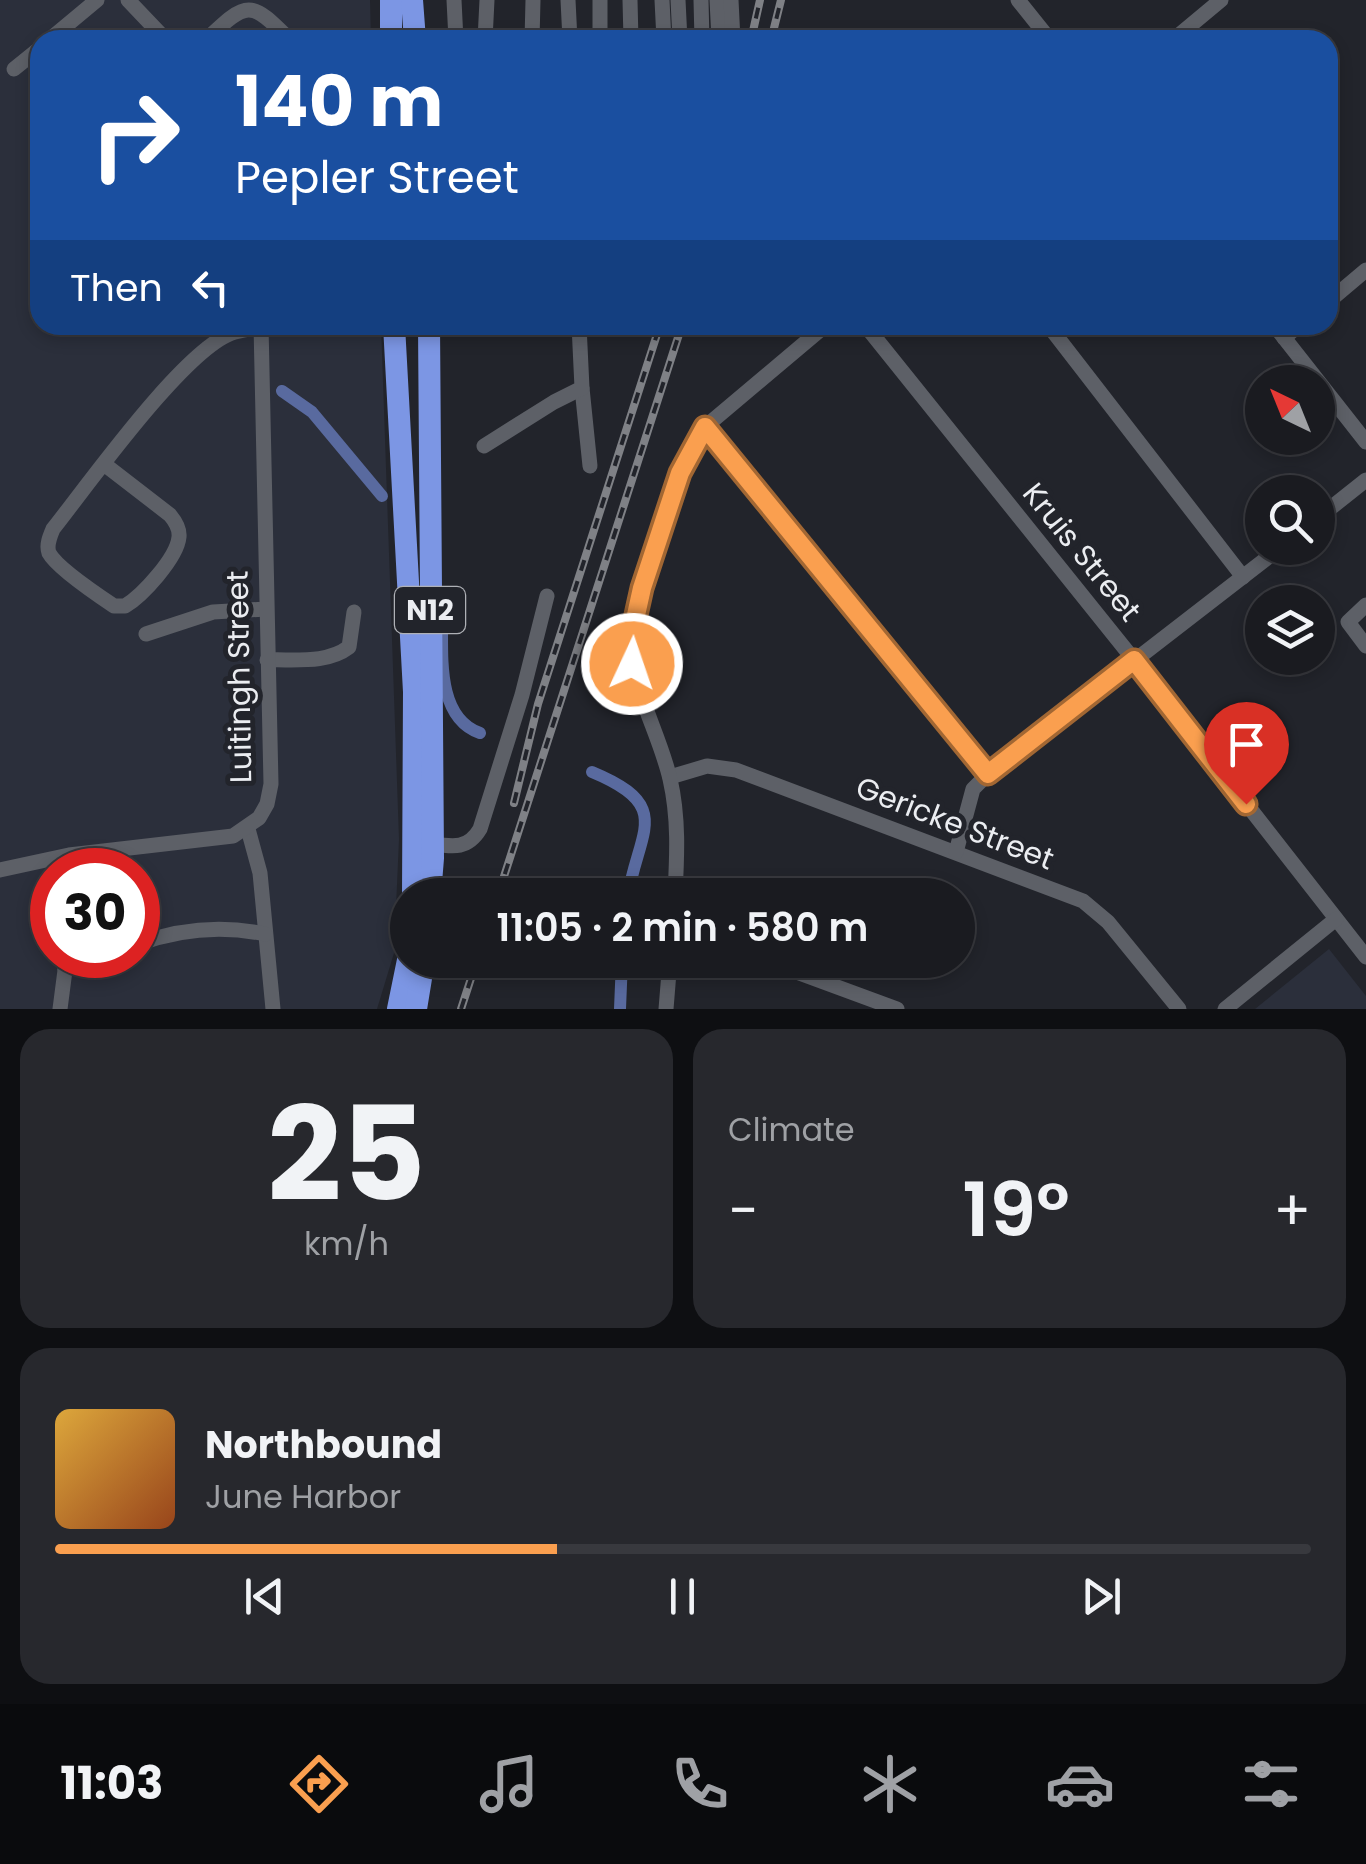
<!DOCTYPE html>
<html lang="en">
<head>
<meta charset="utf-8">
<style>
	:root { --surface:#1a1b20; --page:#27282d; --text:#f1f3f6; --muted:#9fa1a5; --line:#38393e; --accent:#fa9f4f }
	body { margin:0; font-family:Poppins,sans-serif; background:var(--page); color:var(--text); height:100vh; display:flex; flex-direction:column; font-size:38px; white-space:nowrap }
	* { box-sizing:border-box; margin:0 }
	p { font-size:32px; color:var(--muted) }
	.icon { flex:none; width:55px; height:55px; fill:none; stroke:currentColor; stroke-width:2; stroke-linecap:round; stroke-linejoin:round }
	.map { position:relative; height:1009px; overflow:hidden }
	.side { display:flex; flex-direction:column; gap:20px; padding:20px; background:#0e0f12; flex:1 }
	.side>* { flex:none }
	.top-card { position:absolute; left:30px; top:30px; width:1308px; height:305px; border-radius:30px; box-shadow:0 5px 15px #0003,0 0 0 2px var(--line); background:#1a4fa0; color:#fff; overflow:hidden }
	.needle { width:65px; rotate:317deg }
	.tools { position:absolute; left:1245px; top:365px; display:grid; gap:20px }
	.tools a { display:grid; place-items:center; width:90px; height:90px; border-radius:50%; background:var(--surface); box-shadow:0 5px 15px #0003,0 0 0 2px var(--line); font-size:50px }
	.speed { position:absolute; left:30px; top:848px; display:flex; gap:20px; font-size:50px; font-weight:700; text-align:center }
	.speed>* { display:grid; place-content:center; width:130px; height:130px; border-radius:50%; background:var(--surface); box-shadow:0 5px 15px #0003,0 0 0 2px var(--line); line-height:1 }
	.speed .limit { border:15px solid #d22; background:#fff; color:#111 }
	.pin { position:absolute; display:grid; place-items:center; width:85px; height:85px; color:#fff; margin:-102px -42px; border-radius:50% 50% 50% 0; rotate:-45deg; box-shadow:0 0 10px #0007 }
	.pin .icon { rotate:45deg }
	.me { position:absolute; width:110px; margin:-55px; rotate:3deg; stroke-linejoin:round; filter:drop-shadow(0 0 8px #0008) }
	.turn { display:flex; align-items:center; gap:35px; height:210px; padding:0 40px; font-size:45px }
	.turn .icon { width:130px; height:130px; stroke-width:2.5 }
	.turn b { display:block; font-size:70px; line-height:85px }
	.then { display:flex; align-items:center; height:95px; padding:0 40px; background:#0003; gap:20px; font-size:38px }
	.big { font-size:75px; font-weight:600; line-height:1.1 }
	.side .tile { flex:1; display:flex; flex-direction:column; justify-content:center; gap:15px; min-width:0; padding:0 35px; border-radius:30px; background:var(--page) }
	.side .dial { align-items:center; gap:0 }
	.dial b { font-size:130px; line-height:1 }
	.song { display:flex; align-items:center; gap:30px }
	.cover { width:120px; height:120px; border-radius:15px; background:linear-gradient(135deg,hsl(40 70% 55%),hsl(20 70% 35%)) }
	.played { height:10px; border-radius:5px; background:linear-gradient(90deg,var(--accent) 40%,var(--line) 40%) }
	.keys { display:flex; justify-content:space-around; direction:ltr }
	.heat { display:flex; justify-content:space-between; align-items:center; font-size:55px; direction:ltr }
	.side .tiles { flex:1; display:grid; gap:20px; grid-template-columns:1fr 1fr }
	.tile:last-child { grid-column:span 2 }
	.trip { position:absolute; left:390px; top:878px; width:585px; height:100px; border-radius:50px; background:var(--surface); box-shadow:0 5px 15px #0003,0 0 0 2px var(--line); font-weight:600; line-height:100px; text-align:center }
	.tabs { display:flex; height:160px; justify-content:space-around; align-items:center; background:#0a0b0d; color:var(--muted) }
	.tabs .icon { width:70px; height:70px }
	.tabs .selected { color:var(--accent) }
	.tabs b { font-size:45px; color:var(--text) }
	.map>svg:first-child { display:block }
	.built { fill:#2b2f3b; fill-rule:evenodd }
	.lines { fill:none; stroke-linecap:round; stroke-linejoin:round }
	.canal { stroke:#596a9f; stroke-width:12 }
	.minor { stroke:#5d6067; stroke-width:15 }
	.highway { stroke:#7c96e4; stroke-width:22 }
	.rail-casing { stroke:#7f8186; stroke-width:8 }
	.rail { stroke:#22242b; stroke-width:4; stroke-dasharray:11; stroke-linecap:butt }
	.route-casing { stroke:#a26733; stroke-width:25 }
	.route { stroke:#fa9f4f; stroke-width:18 }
	.labels { text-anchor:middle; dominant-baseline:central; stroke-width:10; stroke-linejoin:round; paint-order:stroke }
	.shield { fill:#22242b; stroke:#afb1b6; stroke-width:2.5 }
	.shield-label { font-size:28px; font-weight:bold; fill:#ebedf1 }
	.street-label { font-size:30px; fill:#ebedf1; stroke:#22242b }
</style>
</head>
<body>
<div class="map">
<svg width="1366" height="1009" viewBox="0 0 1366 1009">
	<rect width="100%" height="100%" fill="#22242b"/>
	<g class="built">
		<path d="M0,0H370L371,40H40V325H381L399,839L394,953L377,1009H0ZM52,870H138V955H52Z"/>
		<path d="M1329,949L1366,996V1009H1255Z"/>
	</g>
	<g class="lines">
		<g class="canal">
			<path d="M282,391L312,412L382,496"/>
			<path d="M442,614C443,652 435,717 480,733"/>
			<path d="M592,772C674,806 639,830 628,895"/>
			<path d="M620,1009L622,960"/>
		</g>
		<g class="minor">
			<path d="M128,0L166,40"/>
			<path d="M454,0L456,40"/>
			<path d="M568,0L570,40"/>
			<path d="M630,0L631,40"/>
			<path d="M662,0L664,40"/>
			<path d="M678,0L680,40"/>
			<path d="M701,0L702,40"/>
			<path d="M717,0L719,40"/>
			<path d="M731,0L733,40"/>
			<path d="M1018,0L1050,40"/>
			<path d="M49,40L97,0"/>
			<path d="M206,40C248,0 250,0 290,40"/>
			<path d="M485,40L487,0"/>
			<path d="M532,40L533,0"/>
			<path d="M600,40V0"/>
			<path d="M1173,40L1221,0"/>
			<path d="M14,69L40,48"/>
			<path d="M1328,302L1366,270"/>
			<path d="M865,325L1134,660L1366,957"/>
			<path d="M1048,325L1243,577"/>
			<path d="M1274,325L1366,442"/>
			<path d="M1284,338L1299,325"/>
			<path d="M582,388L590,466"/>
			<path d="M705,427L988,774"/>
			<path d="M484,446L554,402L582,388L579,325"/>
			<path d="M104,464L170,515C175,521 180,528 179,537C177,558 142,596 125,606H114C99,596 57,568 49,553C46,545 50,536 53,529C88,485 187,345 235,332C264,324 297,326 328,325"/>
			<path d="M1318,518L1366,480"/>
			<path d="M1366,605L1348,622L1366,646"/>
			<path d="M146,634L213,612L266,609"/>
			<path d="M267,660C295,659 327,664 349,647L354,612"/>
			<path d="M670,777L707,766L736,770L1083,901L1108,922L1179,1009"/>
			<path d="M248,829L260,873L273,1009"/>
			<path d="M433,844C454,847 468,849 480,829L522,695L547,596"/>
			<path d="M956,852L973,789L988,774L1280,548"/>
			<path d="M0,870L69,855L233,836L259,818L267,804L271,784L261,325"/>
			<path d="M675,895C677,856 679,818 670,779C658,727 624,677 632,623L687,455L705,427L826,325"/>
			<path d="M138,944C179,929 222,925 265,934"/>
			<path d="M764,960L897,1009"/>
			<path d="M65,969L105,955"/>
			<path d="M60,1009L67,955"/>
			<path d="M666,1009L670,960"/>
			<path d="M1225,1009L1336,919"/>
		</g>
		<g class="highway">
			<path d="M391,0V40"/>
			<path d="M412,0L415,40"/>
			<path d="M394,325L414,692L413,895"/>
			<path d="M429,325L433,858L430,895"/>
			<path d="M398,1009L408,960"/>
			<path d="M416,1009L424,960"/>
		</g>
		<g class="rail-casing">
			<g id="rail">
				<path d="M751,40L760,0"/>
				<path d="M771,40L781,0"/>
				<path d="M514,803L538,704L660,325"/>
				<path d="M498,895L682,325"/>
				<path d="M461,1009L477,960"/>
			</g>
		</g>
		<use href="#rail" class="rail"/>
	</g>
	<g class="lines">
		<g class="route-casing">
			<path id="route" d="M632,664L630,642L642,588L680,473L705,427L988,774L1134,660L1246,804"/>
		</g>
		<use href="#route" class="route"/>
	</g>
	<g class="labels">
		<rect class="shield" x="395" y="587" width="70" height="46" rx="8"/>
		<g class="shield-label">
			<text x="430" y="610">N12</text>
		</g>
		<g class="street-label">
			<text transform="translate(1082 552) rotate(51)">Kruis Street</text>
			<text transform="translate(239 677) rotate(-91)">Luitingh Street</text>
			<text transform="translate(955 823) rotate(21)">Gericke Street</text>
		</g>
	</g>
</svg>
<div class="tools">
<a><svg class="needle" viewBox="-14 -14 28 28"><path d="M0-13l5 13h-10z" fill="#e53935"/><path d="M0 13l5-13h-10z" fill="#9fa1a5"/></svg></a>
<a><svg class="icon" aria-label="search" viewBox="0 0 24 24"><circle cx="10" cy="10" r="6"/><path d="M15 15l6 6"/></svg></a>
<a><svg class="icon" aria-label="layers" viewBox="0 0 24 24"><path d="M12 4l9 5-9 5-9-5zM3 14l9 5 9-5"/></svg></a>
</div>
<div class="speed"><div class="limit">30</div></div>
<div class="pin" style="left:1246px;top:804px;background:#d93025"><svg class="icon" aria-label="arrive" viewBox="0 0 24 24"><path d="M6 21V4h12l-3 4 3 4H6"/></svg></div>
<svg class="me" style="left:632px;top:664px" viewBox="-20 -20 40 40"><circle r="17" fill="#fa9f4f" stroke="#fff" stroke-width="3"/><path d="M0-11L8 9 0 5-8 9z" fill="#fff"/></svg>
<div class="trip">11:05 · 2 min · 580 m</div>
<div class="top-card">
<div class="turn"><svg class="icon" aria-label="right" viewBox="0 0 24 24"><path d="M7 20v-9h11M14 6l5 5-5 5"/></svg><div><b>140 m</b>Pepler Street</div></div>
<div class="then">Then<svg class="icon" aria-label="left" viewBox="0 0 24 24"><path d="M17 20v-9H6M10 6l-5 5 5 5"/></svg></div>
</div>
</div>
<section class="side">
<div class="tiles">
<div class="tile dial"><b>25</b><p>km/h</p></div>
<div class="tile"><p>Climate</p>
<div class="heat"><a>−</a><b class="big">19°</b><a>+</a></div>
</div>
<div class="tile">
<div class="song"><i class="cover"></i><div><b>Northbound</b><p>June Harbor</p></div></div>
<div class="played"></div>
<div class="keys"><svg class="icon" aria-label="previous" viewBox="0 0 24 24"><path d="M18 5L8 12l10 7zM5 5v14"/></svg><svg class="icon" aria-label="pause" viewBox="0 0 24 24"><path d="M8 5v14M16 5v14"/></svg><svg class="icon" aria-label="next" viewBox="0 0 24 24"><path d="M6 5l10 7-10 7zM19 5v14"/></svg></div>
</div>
</div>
</section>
<nav class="tabs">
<b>11:03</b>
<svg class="icon selected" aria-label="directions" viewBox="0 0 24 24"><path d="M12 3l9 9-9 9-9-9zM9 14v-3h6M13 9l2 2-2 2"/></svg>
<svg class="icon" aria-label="music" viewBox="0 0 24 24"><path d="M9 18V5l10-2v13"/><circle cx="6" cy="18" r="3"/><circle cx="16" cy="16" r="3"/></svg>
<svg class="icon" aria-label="phone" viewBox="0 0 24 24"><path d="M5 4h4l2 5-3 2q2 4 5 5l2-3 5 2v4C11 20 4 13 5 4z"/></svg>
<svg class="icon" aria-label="climate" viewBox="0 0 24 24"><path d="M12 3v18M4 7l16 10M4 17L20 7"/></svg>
<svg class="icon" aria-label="car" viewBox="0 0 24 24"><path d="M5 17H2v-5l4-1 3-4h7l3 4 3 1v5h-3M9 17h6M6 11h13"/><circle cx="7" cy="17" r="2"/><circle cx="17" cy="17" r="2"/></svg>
<svg class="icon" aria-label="filters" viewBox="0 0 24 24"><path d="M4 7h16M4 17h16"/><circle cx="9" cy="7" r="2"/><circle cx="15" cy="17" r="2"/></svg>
</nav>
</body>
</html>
